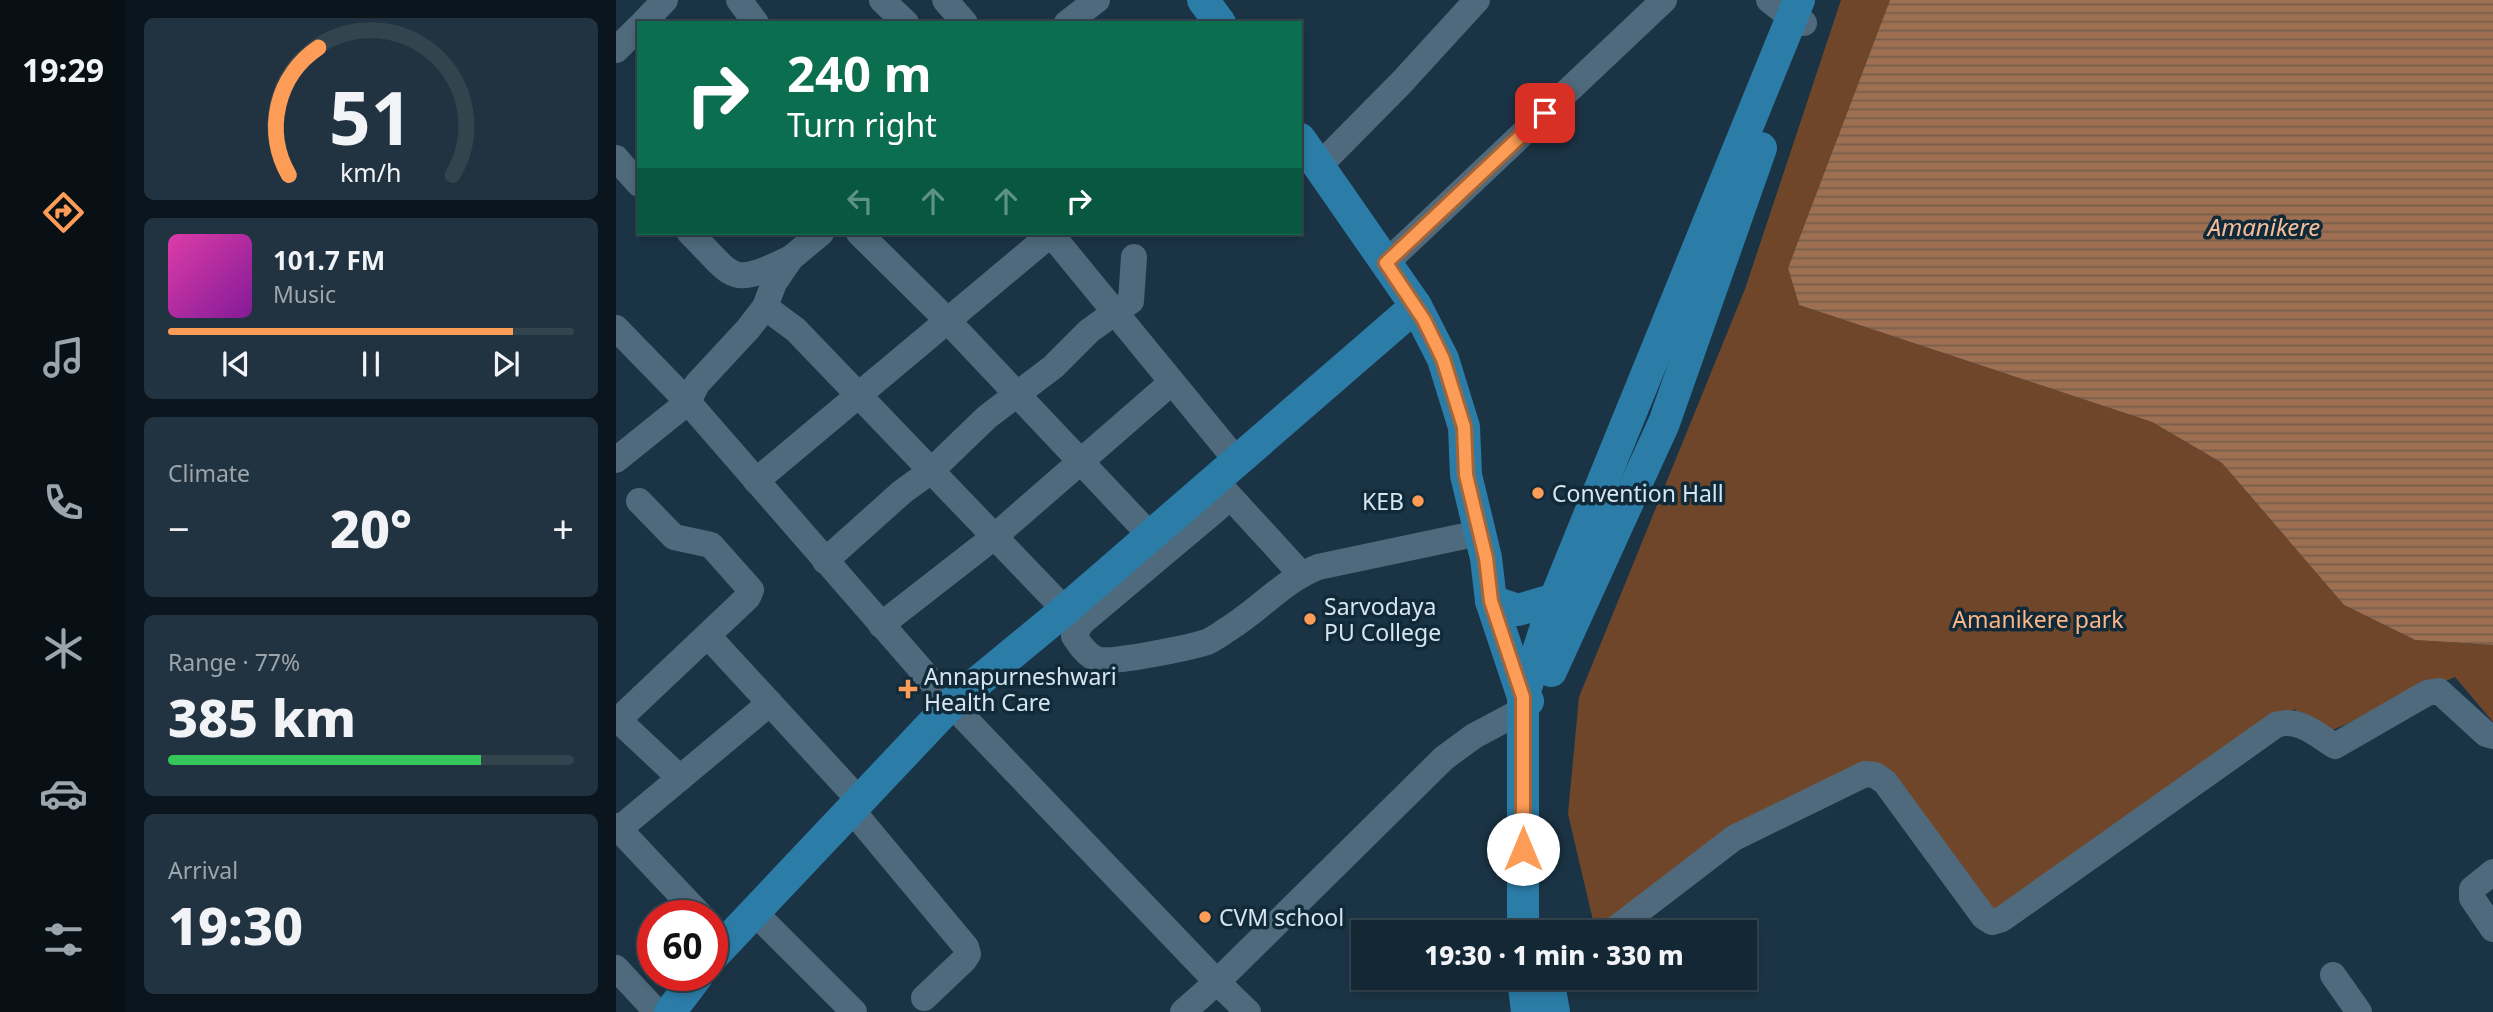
<!DOCTYPE html>
<html lang="en">
<head>
<meta charset="utf-8">
<style>
	:root { --surface:#142734; --page:#213340; --text:#f1f3f6; --muted:#9da5ac; --line:#33444f; --accent:#fd9c56 }
	body { margin:0; font-family:"Noto Sans",sans-serif; background:var(--page); color:var(--text); height:100vh; display:flex; flex-direction:column; font-size:26px; white-space:nowrap }
	* { box-sizing:border-box; margin:0 }
	p { font-size:23px; color:var(--muted) }
	.icon { flex:none; width:38px; height:38px; fill:none; stroke:currentColor; stroke-width:2; stroke-linecap:round; stroke-linejoin:round }
	.map { position:relative; flex:1; overflow:hidden }
	.sheet { display:flex; flex-direction:column; gap:18px; padding:18px; background:#0b151d; width:490px }
	.sheet>* { flex:none }
	.banner { position:absolute; left:21px; top:21px; width:665px; height:214px; border-radius:0px; box-shadow:0 4px 10px #0003,0 0 0 2px var(--line); background:#0b6e4f; color:#fff; overflow:hidden }
	.speed { position:absolute; left:21px; top:900px; display:flex; gap:14px; font-size:35px; font-weight:700; text-align:center }
	.speed>* { display:grid; place-content:center; width:91px; height:91px; border-radius:50%; background:var(--surface); box-shadow:0 4px 10px #0003,0 0 0 2px var(--line); line-height:1 }
	.speed .limit { border:10px solid #d22; background:#fff; color:#111 }
	.pin { position:absolute; display:grid; place-items:center; width:60px; height:60px; color:#fff; margin:-30px; border-radius:14px; box-shadow:0 4px 10px #0006 }
	.me { position:absolute; width:77px; margin:-38px; rotate:0deg; stroke-linejoin:round; filter:drop-shadow(0 0 5px #0008) }
	.turn { display:flex; align-items:center; gap:24px; height:147px; padding:0 35px; font-size:32px }
	.turn .icon { width:91px; height:91px; stroke-width:2.5 }
	.turn b { display:block; font-size:49px; line-height:60px }
	.lanes { display:flex; align-items:center; height:66px; padding:0 35px; background:#0003; justify-content:center; gap:35px; direction:ltr }
	.lanes .off { opacity:.35 }
	.big { font-size:52px; font-weight:800; line-height:1.1 }
	.sheet .tile { flex:1; display:flex; flex-direction:column; justify-content:center; gap:10px; min-width:0; padding:0 24px; border-radius:10px; background:var(--page) }
	.sheet .dial { align-items:center; gap:0 }
	.dial svg { height:182px; overflow:visible; fill:none; stroke:var(--line); stroke-width:7; stroke-linecap:round; text-anchor:middle }
	.dial text { fill:var(--text); stroke:none }
	.song { display:flex; align-items:center; gap:21px }
	.cover { width:84px; height:84px; border-radius:10px; background:linear-gradient(135deg,hsl(320 70% 55%),hsl(290 70% 35%)) }
	.played { height:7px; border-radius:4px; background:linear-gradient(90deg,var(--accent) 85%,var(--line) 85%) }
	.keys { display:flex; justify-content:space-around; direction:ltr }
	.heat { display:flex; justify-content:space-between; align-items:center; font-size:38px; direction:ltr }
	.charge { height:10px; border-radius:5px; background:linear-gradient(90deg,#34c759 77%,var(--line) 0) }
	.trip { position:absolute; left:735px; top:920px; width:406px; height:70px; border-radius:0px; background:var(--surface); box-shadow:0 4px 10px #0003,0 0 0 2px var(--line); font-weight:800; line-height:70px; text-align:center }
	main { display:flex; flex:1; min-height:0 }
	.tab-bar { display:flex; flex-direction:column; width:126px; justify-content:space-around; align-items:center; background:#081015; color:var(--muted) }
	.tab-bar .icon { width:49px; height:49px }
	.tab-bar .on { color:var(--accent) }
	.tab-bar b { font-size:32px; color:var(--text) }
	.map>svg:first-child { display:block }
	.green { fill:#6f462a }
	.water { fill:url(#water-rules) }
	.lines { fill:none; stroke-linecap:round; stroke-linejoin:round }
	.minor { stroke:#4f6a7c; stroke-width:26 }
	.major { stroke:#2b7da8; stroke-width:32 }
	.route-casing { stroke:#a46538; stroke-width:18 }
	.route { stroke:#fd9c56; stroke-width:12 }
	.poi-dot { fill:#fd9c56; stroke:#102a3a; stroke-width:2.5 }
	.labels { text-anchor:middle; dominant-baseline:central; stroke-width:7; stroke-linejoin:round; paint-order:stroke }
	.poi-label { font-size:23px; fill:#d6e5ef; stroke:#102a3a; text-anchor:start }
	.park-label { font-size:23px; fill:#fcb585; stroke:#102a3a }
	.water-label { font-size:24px; font-style:italic; fill:#f7bd98; stroke:#102a3a }
</style>
</head>
<body>
<main>
<nav class="tab-bar">
<b>19:29</b>
<svg class="icon on" aria-label="directions" viewBox="0 0 24 24"><path d="M12 3l9 9-9 9-9-9zM9 14v-3h6M13 9l2 2-2 2"/></svg>
<svg class="icon" aria-label="music" viewBox="0 0 24 24"><path d="M9 18V5l10-2v13"/><circle cx="6" cy="18" r="3"/><circle cx="16" cy="16" r="3"/></svg>
<svg class="icon" aria-label="phone" viewBox="0 0 24 24"><path d="M5 4h4l2 5-3 2q2 4 5 5l2-3 5 2v4C11 20 4 13 5 4z"/></svg>
<svg class="icon" aria-label="climate" viewBox="0 0 24 24"><path d="M12 3v18M4 7l16 10M4 17L20 7"/></svg>
<svg class="icon" aria-label="car" viewBox="0 0 24 24"><path d="M5 17H2v-5l4-1 3-4h7l3 4 3 1v5h-3M9 17h6M6 11h13"/><circle cx="7" cy="17" r="2"/><circle cx="17" cy="17" r="2"/></svg>
<svg class="icon" aria-label="filters" viewBox="0 0 24 24"><path d="M4 7h16M4 17h16"/><circle cx="9" cy="7" r="2"/><circle cx="15" cy="17" r="2"/></svg>
</nav>
<section class="sheet">
<div class="tile dial"><svg viewBox="0 0 100 80">
<path d="M14 69A42 42 0 1 1 86 69"/>
<path d="M14 69A42 42 0 0 1 27 13" stroke="#fd9c56"/>
<text x="50" y="56" font-size="32" font-weight="700">51</text>
<text x="50" y="72" font-size="11">km/h</text>
</svg></div>
<div class="tile">
<div class="song"><i class="cover"></i><div><b>101.7 FM</b><p>Music</p></div></div>
<div class="played"></div>
<div class="keys"><svg class="icon" aria-label="previous" viewBox="0 0 24 24"><path d="M18 5L8 12l10 7zM5 5v14"/></svg><svg class="icon" aria-label="pause" viewBox="0 0 24 24"><path d="M8 5v14M16 5v14"/></svg><svg class="icon" aria-label="next" viewBox="0 0 24 24"><path d="M6 5l10 7-10 7zM19 5v14"/></svg></div>
</div>
<div class="tile"><p>Climate</p>
<div class="heat"><a>−</a><b class="big">20°</b><a>+</a></div>
</div>
<div class="tile"><p>Range · 77%</p><b class="big">385 km</b><div class="charge"></div></div>
<div class="tile"><p>Arrival</p><b class="big">19:30</b></div>
</section>
<div class="map">
<svg width="1877" height="1012" viewBox="0 0 1877 1012">
	<defs>
		<pattern id="water-rules" width="6" height="5" patternUnits="userSpaceOnUse" patternTransform="scale(1.75)"><rect width="6" height="5" fill="#9e6f50"/><path d="M0 2.5h6" fill="none" stroke="#785e4d"/></pattern>
	</defs>
	<rect width="100%" height="100%" fill="#1b3445"/>
	<path class="green" d="M1225,0H1274L1172,268L1183,305L1536,422L1606,463L1728,605L1799,640L1877,645V722L1839,677L1712,732L1678,709L1375,931L1260,773L1182,794L1012,933H980L952,814L963,697L1129,289Z"/>
	<path class="water" d="M1274,0H1877V645L1799,640L1728,605L1606,463L1536,422L1183,305L1172,268Z"/>
	<g class="lines">
		<g class="minor">
			<path d="M123,0L140,23"/>
			<path d="M266,0L290,23"/>
			<path d="M329,0L349,23"/>
			<path d="M1153,0L1176,18L1188,23"/>
			<path d="M27,23L49,0"/>
			<path d="M451,23L481,0"/>
			<path d="M0,50L23,27"/>
			<path d="M0,158L23,184"/>
			<path d="M703,166L785,83L861,0"/>
			<path d="M74,233C118,276 112,289 173,259"/>
			<path d="M243,233L331,320L534,535"/>
			<path d="M434,233L621,461"/>
			<path d="M770,263L1048,0"/>
			<path d="M149,307L180,330L449,610"/>
			<path d="M0,328L72,402L335,704L601,982L828,758L858,736L907,710"/>
			<path d="M0,460L72,402L81,384L132,329L149,307L158,283L175,258L205,233"/>
			<path d="M599,480L685,574"/>
			<path d="M140,481L435,234"/>
			<path d="M603,507L465,623L458,636C464,645 470,654 480,659C492,665 575,647 591,642C597,639 604,635 609,631C643,611 665,582 702,567L863,533"/>
			<path d="M209,561L286,492L315,471L371,417L437,367L473,331L515,301L518,257"/>
			<path d="M265,625L378,537L556,382"/>
			<path d="M92,636L243,800"/>
			<path d="M0,718L64,778"/>
			<path d="M2,720L132,597L135,590L95,545L58,537L23,501"/>
			<path d="M235,809L350,947L352,954L348,960L308,998"/>
			<path d="M0,826L84,915"/>
			<path d="M3,829L154,703"/>
			<path d="M1877,872L1856,889V898L1877,929"/>
			<path d="M137,911L238,1012"/>
			<path d="M994,933L1118,838L1249,774L1259,775L1269,782L1368,917L1376,922L1386,919L1660,725C1682,717 1701,735 1719,746L1811,693L1823,691L1870,734L1877,736"/>
			<path d="M0,968L41,1012"/>
			<path d="M1717,975L1743,1012"/>
			<path d="M567,1012L601,982L632,1012"/>
		</g>
		<g class="major">
			<path d="M587,0L604,23"/>
			<path d="M684,139L800,306L827,359L848,427L850,475L870,558L875,601L907,697L912,701"/>
			<path d="M875,601L902,610L939,599"/>
			<path d="M935,671L1048,423L1145,148"/>
			<path d="M907,933V697L939,599L1183,0"/>
			<path d="M96,957L335,704L449,610L800,306"/>
			<path d="M907,978L911,1012"/>
			<path d="M932,978L938,1012"/>
			<path d="M54,1012L82,975"/>
		</g>
	</g>
	<g class="lines">
		<g class="route-casing">
			<path id="route" d="M907,849V697L875,601L870,558L850,475L848,427L827,359L808,320L770,263L929,113"/>
		</g>
		<use href="#route" class="route"/>
	</g>
	<g class="poi-dot">
		<circle cx="922" cy="493" r="7"/>
		<circle cx="802" cy="501" r="7"/>
		<circle cx="694" cy="619" r="7"/>
		<path d="M288.5 678.5h7v7h7v7h-7v7h-7v-7h-7v-7h7z"/>
		<circle cx="589" cy="917" r="7"/>
	</g>
	<g class="labels">
		<g class="poi-label">
			<text x="936" y="493">Convention Hall</text>
			<text x="788" y="501" text-anchor="end">KEB</text>
			<text x="708" y="606">Sarvodaya<tspan x="708" dy="26">PU College</tspan></text>
			<text x="308" y="676">Annapurneshwari<tspan x="308" dy="26">Health Care</tspan></text>
			<text x="603" y="917">CVM school</text>
		</g>
		<g class="park-label">
			<text x="1422" y="619">Amanikere park</text>
		</g>
		<g class="water-label">
			<text x="1648" y="226">Amanikere</text>
		</g>
	</g>
</svg>
<div class="speed"><div class="limit">60</div></div>
<div class="pin" style="left:929px;top:113px;background:#d93025"><svg class="icon" aria-label="arrive" viewBox="0 0 24 24"><path d="M6 21V4h12l-3 4 3 4H6"/></svg></div>
<svg class="me" style="left:907px;top:849px" viewBox="-20 -20 40 40"><circle r="19" fill="#fff"/><path d="M0-13L10 11 0 6-10 11z" fill="#fd9c56"/></svg>
<div class="trip">19:30 · 1 min · 330 m</div>
<div class="banner">
<div class="turn"><svg class="icon" aria-label="right" viewBox="0 0 24 24"><path d="M7 20v-9h11M14 6l5 5-5 5"/></svg><div><b>240 m</b>Turn right</div></div>
<div class="lanes"><svg class="icon off" aria-label="left" viewBox="0 0 24 24"><path d="M17 20v-9H6M10 6l-5 5 5 5"/></svg><svg class="icon off" aria-label="ahead" viewBox="0 0 24 24"><path d="M12 20V5M6 11l6-6 6 6"/></svg><svg class="icon off" aria-label="ahead" viewBox="0 0 24 24"><path d="M12 20V5M6 11l6-6 6 6"/></svg><svg class="icon" aria-label="right" viewBox="0 0 24 24"><path d="M7 20v-9h11M14 6l5 5-5 5"/></svg></div>
</div>
</div>
</main>
</body>
</html>
